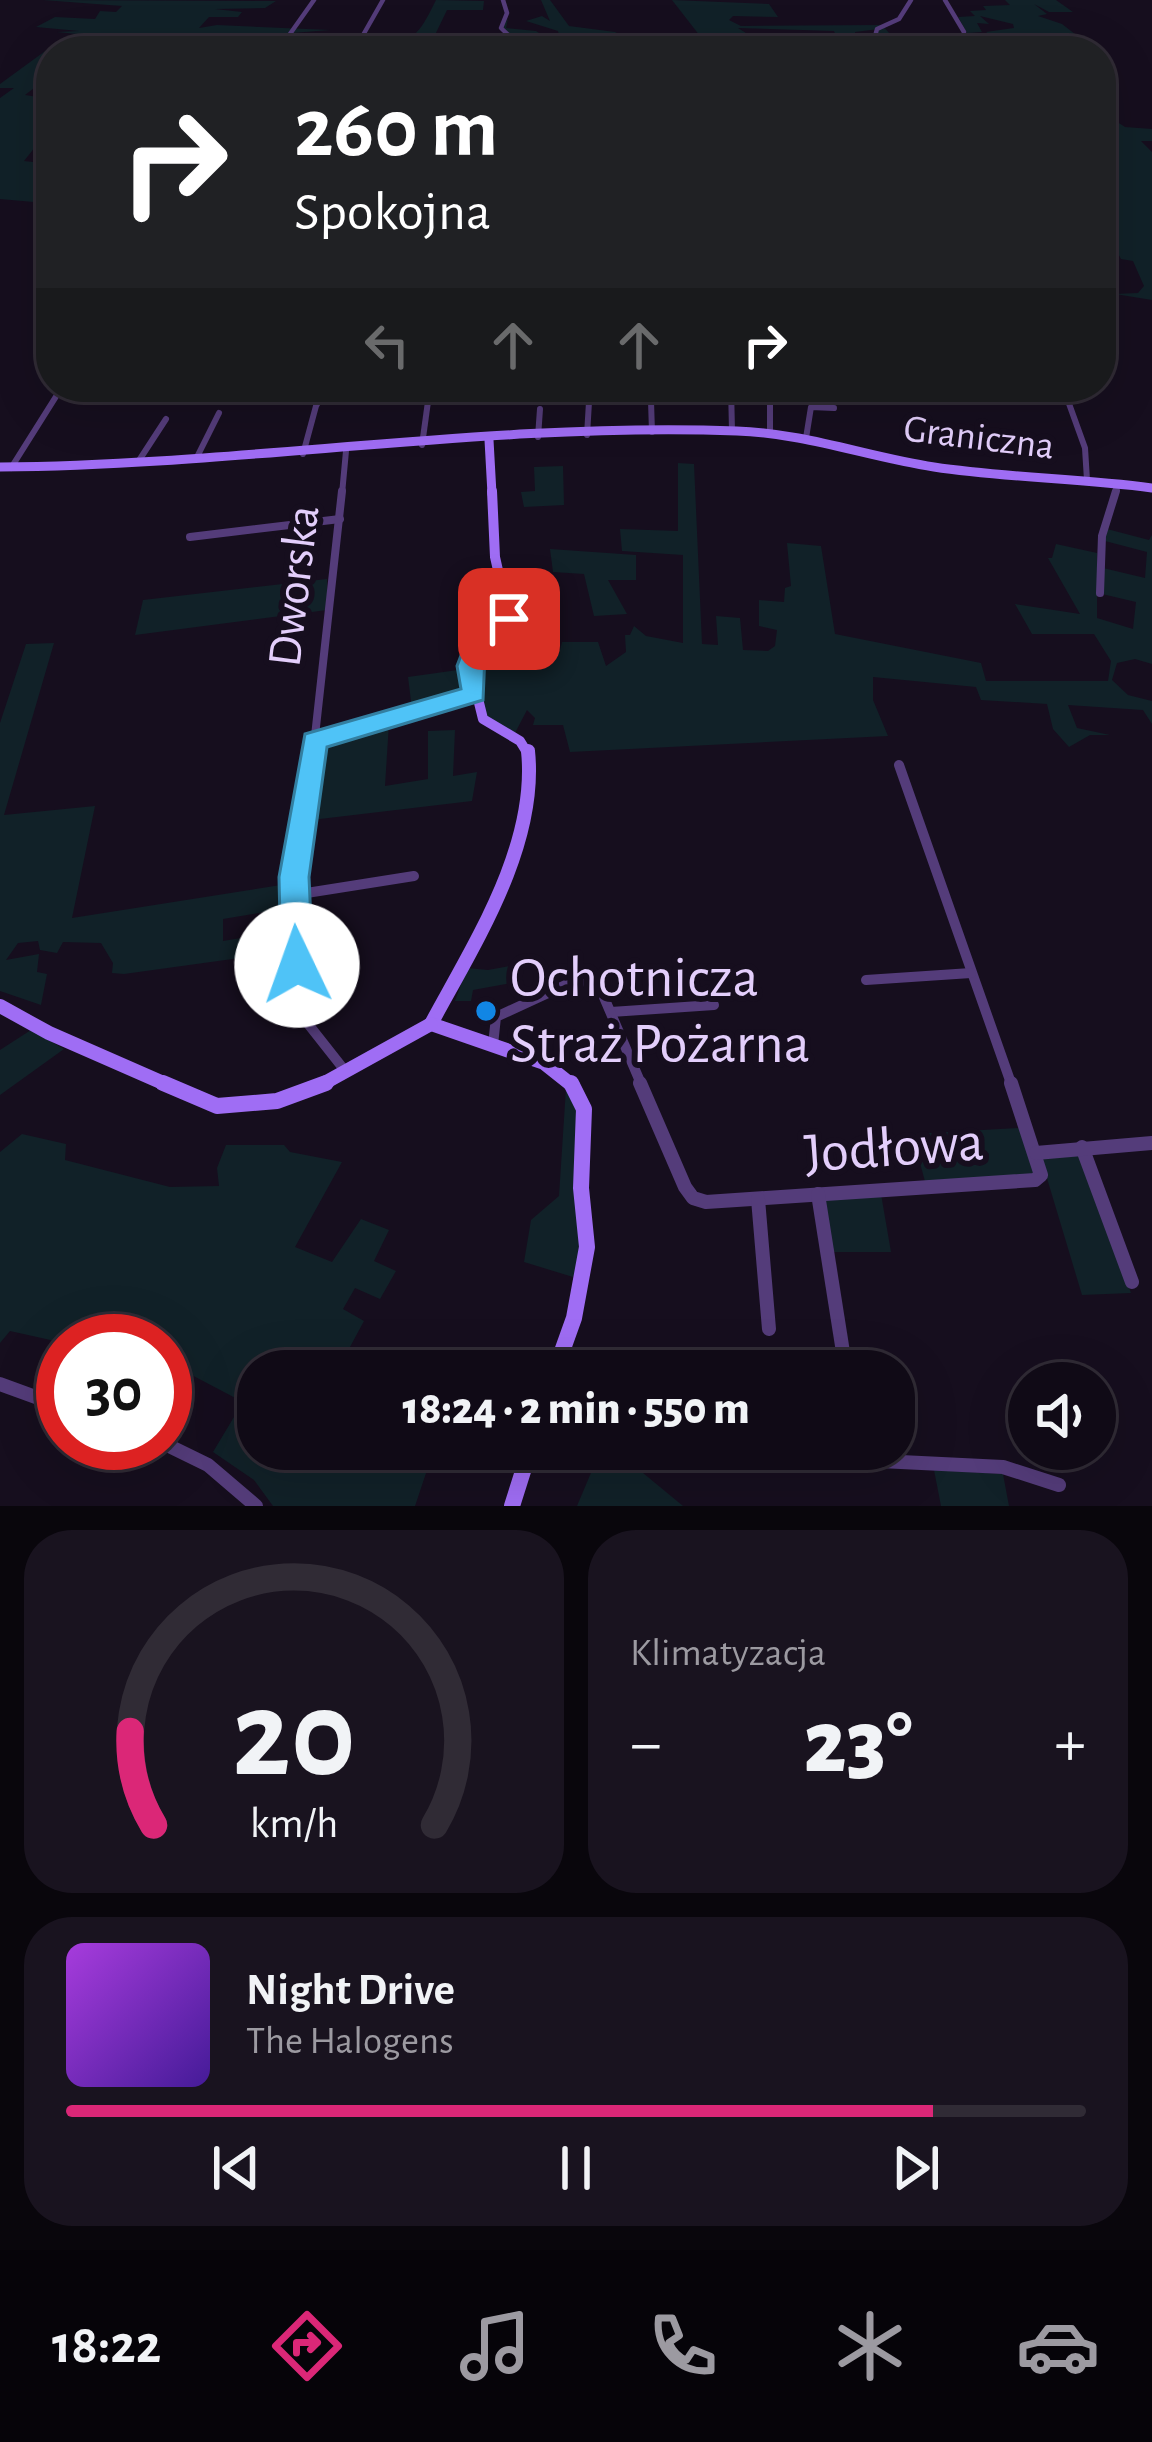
<!DOCTYPE html>
<html lang="pl">
<head>
<meta charset="utf-8">
<style>
	:root { --surface:#100a16; --page:#19131f; --text:#f1f3f6; --muted:#9c9aa1; --line:#302b35; --accent:#db2777 }
	body { margin:0; font-family:"Alegreya Sans",sans-serif; background:var(--page); color:var(--text); height:100vh; display:flex; flex-direction:column; font-size:45px; white-space:nowrap }
	* { box-sizing:border-box; margin:0 }
	p { font-size:39px; color:var(--muted) }
	.icon { flex:none; width:66px; height:66px; fill:none; stroke:currentColor; stroke-width:2; stroke-linecap:round; stroke-linejoin:round }
	.map { position:relative; height:1506px; overflow:hidden }
	.side { display:flex; flex-direction:column; gap:24px; padding:24px; background:#09060c; flex:1 }
	.side>* { flex:none }
	.banner { position:absolute; left:36px; top:36px; width:1080px; height:366px; border-radius:48px; box-shadow:0 12px 48px #0002,0 0 0 3px var(--line); background:#202124; color:#fff; overflow:hidden }
	.controls { position:absolute; left:1008px; top:1362px; display:grid; gap:24px }
	.controls a { display:grid; place-items:center; width:108px; height:108px; border-radius:50%; background:var(--surface); box-shadow:0 12px 48px #0002,0 0 0 3px var(--line); font-size:60px }
	.speed { position:absolute; left:36px; top:1314px; display:flex; gap:24px; font-size:60px; font-weight:700; text-align:center }
	.speed>* { display:grid; place-content:center; width:156px; height:156px; border-radius:50%; background:var(--surface); box-shadow:0 12px 48px #0002,0 0 0 3px var(--line); line-height:1 }
	.speed .limit { border:18px solid #d22; background:#fff; color:#111 }
	.pin { position:absolute; display:grid; place-items:center; width:102px; height:102px; color:#fff; margin:-51px; border-radius:24px; box-shadow:0 6px 18px #0006 }
	.me { position:absolute; width:132px; margin:-66px; rotate:357deg; stroke-linejoin:round; filter:drop-shadow(0 0 9px #0008) }
	.turn { display:flex; align-items:center; gap:42px; height:252px; padding:0 60px; font-size:54px }
	.turn .icon { width:156px; height:156px; stroke-width:2.5 }
	.turn b { display:block; font-size:84px; line-height:102px }
	.lanes { display:flex; align-items:center; height:114px; padding:0 60px; background:#0003; justify-content:center; gap:60px; direction:ltr }
	.lanes .off { opacity:.35 }
	.big { font-size:90px; font-weight:800; line-height:1.1 }
	.side .card { flex:1; display:flex; flex-direction:column; justify-content:center; gap:18px; min-width:0; padding:0 42px; border-radius:48px; background:var(--page) }
	.side .dial { align-items:center; gap:0 }
	.dial svg { height:312px; overflow:visible; fill:none; stroke:var(--line); stroke-width:7; stroke-linecap:round; text-anchor:middle }
	.dial text { fill:var(--text); stroke:none }
	.song { display:flex; align-items:center; gap:36px }
	.cover { width:144px; height:144px; border-radius:18px; background:linear-gradient(135deg,hsl(280 70% 55%),hsl(260 70% 35%)) }
	.played { height:12px; border-radius:6px; background:linear-gradient(90deg,var(--accent) 85%,var(--line) 85%) }
	.keys { display:flex; justify-content:space-around; direction:ltr }
	.heat { display:flex; justify-content:space-between; align-items:center; font-size:66px; direction:ltr }
	.side .tiles { flex:1; display:grid; gap:24px; grid-template-columns:1fr 1fr }
	.card:last-child { grid-column:span 2 }
	.trip { position:absolute; left:237px; top:1350px; width:678px; height:120px; border-radius:48px; background:var(--surface); box-shadow:0 12px 48px #0002,0 0 0 3px var(--line); font-weight:800; line-height:120px; text-align:center }
	.tab-bar { display:flex; height:192px; justify-content:space-around; align-items:center; background:#060409; color:var(--muted) }
	.tab-bar .icon { width:84px; height:84px }
	.tab-bar .current { color:var(--accent) }
	.tab-bar b { font-size:54px; color:var(--text) }
	.map>svg:first-child { display:block }
	.green { fill:#112128 }
	.lines { fill:none; stroke-linecap:round; stroke-linejoin:round }
	.street-far4 { stroke:#543c7a; stroke-width:4.5 }
	.street-far3 { stroke:#543c7a; stroke-width:6 }
	.street-far2 { stroke:#543c7a; stroke-width:8 }
	.street-far1 { stroke:#543c7a; stroke-width:10 }
	.street { stroke:#543c7a; stroke-width:14 }
	.secondary-far3 { stroke:#9f6df4; stroke-width:9 }
	.secondary-far2 { stroke:#9f6df4; stroke-width:10 }
	.secondary-far1 { stroke:#9f6df4; stroke-width:14 }
	.secondary { stroke:#9f6df4; stroke-width:16 }
	.route { fill:#4fc3f7; stroke:#337fa1; stroke-width:3 }
	.poi-dot { fill:#1186e5; stroke:#160e1e; stroke-width:4.5 }
	.labels { text-anchor:middle; dominant-baseline:central; stroke-width:12; stroke-linejoin:round; paint-order:stroke }
	.far-street-label { font-size:39px; fill:#e3cefb; stroke:#160e1e }
	.street-label { font-size:48px; fill:#e3cefb; stroke:#160e1e }
	.near-poi-label { font-size:57px; fill:#e3cefb; stroke:#160e1e; text-anchor:start }
	.near-street-label { font-size:57px; fill:#e3cefb; stroke:#160e1e }
</style>
</head>
<body>
<div class="map">
<svg width="1152" height="1506" viewBox="0 0 1152 1506">
	<rect width="100%" height="100%" fill="#160e1e"/>
	<g class="green">
		<path d="M43,0L276,1L265,8L215,9L242,12L238,17H209L199,28L217,25L330,30L292,33L287,40H243L240,51H51V75L25,95L51,99L44,116L51,127L24,161L51,164V230L43,229L45,203L0,199V98L14,88H0V84L63,38L77,34L57,32L79,31L36,27L55,17L95,19L100,11L116,12L122,6Z"/>
		<path d="M436,0L484,1L483,10H447L434,37L449,39L445,45L454,51H375L381,44C415,45 422,28 436,0Z"/>
		<path d="M541,0H550L569,26L615,32L629,39L579,35V41L574,42L576,51H527L502,26L508,19L506,28L536,31L539,33L530,35L561,41L558,31L526,21L542,16L550,21Z"/>
		<path d="M672,0L769,4L778,17L733,16L729,20L741,26L882,25L905,51H862V44L876,40L879,29L855,32L856,38H837L834,31L738,28L749,35L700,36Z"/>
		<path d="M1005,0H1056L1073,12H1049L1034,4L1047,14L1038,16L1062,24L1097,51H1012L986,32L1014,28L1013,24L980,16L989,24L977,23L982,32L967,33L958,17L975,16L970,11L986,10L983,6L1010,5Z"/>
		<path d="M1101,108L1112,109L1102,112L1125,127L1152,129V141H1141L1152,152V300L1115,294L1138,293L1144,286L1133,261L1121,259L1109,236L1101,230L1117,221L1115,212H1101V172L1109,167L1101,164Z"/>
		<path d="M678,463L694,464L702,644L718,645L716,616L740,618L743,650L768,651L775,646L777,630L759,626V600L784,602L785,588L791,586L787,543L821,546L835,634L981,663L986,681H1108L1111,661L1094,634H1032L1015,604L1080,614L1048,558H1052L1056,544L1097,553V618L1133,629L1136,602L1102,594L1103,568L1145,578L1147,552L1105,541L1107,529L1149,540L1152,535V664L1135,659L1117,663L1112,680L1128,695L1152,701V724L1143,710L1068,705L1077,728L1110,735H1090L1069,747L1053,729L1047,704L981,700L976,687L873,677V700L888,736L570,752L563,725H533L535,718L527,710L515,733L487,717L474,668L518,658L516,646L560,650L562,642H598L606,666L626,652L625,635H630L634,626L646,636L683,643V555L622,551L620,529L678,531Z"/>
		<path d="M563,466L564,505L524,507L521,492L535,491L534,467Z"/>
		<path d="M550,549L636,555V580H608L627,614L594,616L584,574L553,572Z"/>
		<path d="M327,579V610L135,635L143,600Z"/>
		<path d="M54,643L4,815L95,806L72,918L287,884L288,908L223,919V941L288,930L290,951L124,974L112,973L113,963L101,943L63,942L57,953L40,950L38,941L18,943L6,960L39,954L37,972L47,974L41,1005L0,991V723L26,644Z"/>
		<path d="M465,669L469,692L412,709L408,677Z"/>
		<path d="M389,723L385,786L428,779V731L455,730L453,776L477,772L472,801L303,821L316,745Z"/>
		<path d="M520,964L523,981L473,990L471,1001H455L467,968L488,970Z"/>
		<path d="M31,1030L64,1049L0,1095V1050Z"/>
		<path d="M566,1088L577,1109L579,1260L573,1277L524,1262L531,1220L559,1196Z"/>
		<path d="M1020,1128L1036,1171L1028,1179L926,1185L912,1134Z"/>
		<path d="M22,1134L66,1144L65,1160L170,1187L219,1186L217,1168L226,1145H284L290,1152L342,1162L295,1247L332,1262L361,1219L389,1230L374,1261L396,1271L380,1299L355,1288L343,1309L364,1321L337,1371H258V1449H434L415,1506H273L254,1480L213,1452L243,1402L165,1361V1341H63V1399L34,1383L55,1341L10,1331L0,1343V1152Z"/>
		<path d="M1078,1153L1085,1160L1131,1293L1082,1295L1040,1155Z"/>
		<path d="M881,1194L891,1252H832L825,1197Z"/>
		<path d="M601,1449L643,1473L683,1506H577Z"/>
		<path d="M934,1470L1003,1474L1009,1506H941Z"/>
	</g>
	<g class="lines">
		<g class="street-far4">
			<path d="M503,0L507,13L501,28L525,51"/>
			<path d="M945,0L964,32L961,51"/>
			<path d="M285,41L314,0"/>
			<path d="M354,51L383,0"/>
			<path d="M861,51L859,46L874,40L877,29L899,19L911,0"/>
		</g>
		<g class="street-far3">
			<path d="M731,387L732,431"/>
			<path d="M770,387V433"/>
			<path d="M1063,387L1085,448L1087,480"/>
			<path d="M651,401L652,432"/>
			<path d="M587,435L589,402H613"/>
			<path d="M538,437L540,409"/>
			<path d="M806,438L811,407L834,408"/>
			<path d="M422,445L430,387"/>
			<path d="M303,454L316,406L327,387"/>
			<path d="M196,459L219,413"/>
			<path d="M138,462L166,419"/>
			<path d="M11,468L62,387"/>
			<path d="M342,494L346,451"/>
			<path d="M1115,494L1118,483"/>
		</g>
		<g class="street-far2">
			<path d="M190,537L340,519"/>
			<path d="M1100,593L1102,536L1116,491"/>
			<path d="M315,741L474,694"/>
			<path d="M313,754L342,491"/>
		</g>
		<g class="street-far1">
			<path d="M314,751L294,877L301,1015L346,1072"/>
			<path d="M899,765L1012,1086"/>
			<path d="M294,895L414,876"/>
			<path d="M866,980L971,973"/>
			<path d="M611,1012L714,1005"/>
			<path d="M493,1045L496,1017L572,982L597,981L642,1086"/>
		</g>
		<g class="street">
			<path d="M640,1083L685,1187L693,1198L706,1202L1035,1180L1041,1175L1011,1083"/>
			<path d="M1082,1147L1132,1282"/>
			<path d="M1036,1153L1152,1143"/>
			<path d="M818,1194L846,1371"/>
			<path d="M758,1199L769,1329"/>
			<path d="M0,1384L63,1407"/>
			<path d="M163,1443L208,1465L256,1506"/>
			<path d="M858,1449L860,1460L1003,1467L1059,1485"/>
		</g>
		<g class="secondary-far3">
			<path d="M489,440L492,494"/>
			<path d="M0,467C246,465 491,422 737,431C805,433 868,457 934,467C1006,478 1080,478 1152,488"/>
		</g>
		<path class="secondary-far2" d="M492,491L495,557L509,619L505,630L474,650L470,666L483,719L520,741L528,754"/>
		<g class="secondary-far1">
			<path d="M0,1006L49,1033L170,1086"/>
			<path d="M431,1024C474,944 538,846 528,751"/>
			<path d="M431,1024L544,1063L573,1086"/>
			<path d="M319,1086L431,1024"/>
		</g>
		<g class="secondary">
			<path d="M163,1083L217,1106L277,1101L326,1083"/>
			<path d="M555,1371L574,1318L587,1247L581,1188L584,1109L571,1083"/>
			<path d="M512,1506L530,1449"/>
		</g>
	</g>
	<path class="route" d="M509,611L522,619L514,636L485,655L483,700L327,747L309,877L313,965L309,975L297,979L286,975L281,965L279,877L305,734L461,689L457,666L465,645Z"/>
	<circle class="poi-dot" cx="486" cy="1011" r="12"/>
	<g class="labels">
		<g class="far-street-label">
			<text transform="translate(979 438) rotate(7)">Graniczna</text>
		</g>
		<g class="street-label">
			<text transform="translate(295 586) rotate(-83)">Dworska</text>
		</g>
		<g class="near-poi-label">
			<text x="510" y="978">Ochotnicza<tspan x="510" dy="66">Straż Pożarna</tspan></text>
		</g>
		<g class="near-street-label">
			<text transform="translate(894 1148) rotate(-4)">Jodłowa</text>
		</g>
	</g>
</svg>
<div class="controls">
<a><svg class="icon" aria-label="sound" viewBox="0 0 24 24"><path d="M4 9h4l5-4v14l-5-4H4zM17 9q2 3 0 6"/></svg></a>
</div>
<div class="speed"><div class="limit">30</div></div>
<div class="pin" style="left:509px;top:619px;background:#d93025"><svg class="icon" aria-label="arrive" viewBox="0 0 24 24"><path d="M6 21V4h12l-3 4 3 4H6"/></svg></div>
<svg class="me" style="left:297px;top:965px" viewBox="-20 -20 40 40"><circle r="19" fill="#fff"/><path d="M0-13L10 11 0 6-10 11z" fill="#4fc3f7"/></svg>
<div class="trip">18:24 · 2 min · 550 m</div>
<div class="banner">
<div class="turn"><svg class="icon" aria-label="right" viewBox="0 0 24 24"><path d="M7 20v-9h11M14 6l5 5-5 5"/></svg><div><b>260 m</b>Spokojna</div></div>
<div class="lanes"><svg class="icon off" aria-label="left" viewBox="0 0 24 24"><path d="M17 20v-9H6M10 6l-5 5 5 5"/></svg><svg class="icon off" aria-label="ahead" viewBox="0 0 24 24"><path d="M12 20V5M6 11l6-6 6 6"/></svg><svg class="icon off" aria-label="ahead" viewBox="0 0 24 24"><path d="M12 20V5M6 11l6-6 6 6"/></svg><svg class="icon" aria-label="right" viewBox="0 0 24 24"><path d="M7 20v-9h11M14 6l5 5-5 5"/></svg></div>
</div>
</div>
<section class="side">
<div class="tiles">
<div class="card dial"><svg viewBox="0 0 100 80">
<path d="M14 69A42 42 0 1 1 86 69"/>
<path d="M14 69A42 42 0 0 1 8 45" stroke="#db2777"/>
<text x="50" y="56" font-size="32" font-weight="700">20</text>
<text x="50" y="72" font-size="11">km/h</text>
</svg></div>
<div class="card"><p>Klimatyzacja</p>
<div class="heat"><a>−</a><b class="big">23°</b><a>+</a></div>
</div>
<div class="card">
<div class="song"><i class="cover"></i><div><b>Night Drive</b><p>The Halogens</p></div></div>
<div class="played"></div>
<div class="keys"><svg class="icon" aria-label="previous" viewBox="0 0 24 24"><path d="M18 5L8 12l10 7zM5 5v14"/></svg><svg class="icon" aria-label="pause" viewBox="0 0 24 24"><path d="M8 5v14M16 5v14"/></svg><svg class="icon" aria-label="next" viewBox="0 0 24 24"><path d="M6 5l10 7-10 7zM19 5v14"/></svg></div>
</div>
</div>
</section>
<nav class="tab-bar">
<b>18:22</b>
<svg class="icon current" aria-label="directions" viewBox="0 0 24 24"><path d="M12 3l9 9-9 9-9-9zM9 14v-3h6M13 9l2 2-2 2"/></svg>
<svg class="icon" aria-label="music" viewBox="0 0 24 24"><path d="M9 18V5l10-2v13"/><circle cx="6" cy="18" r="3"/><circle cx="16" cy="16" r="3"/></svg>
<svg class="icon" aria-label="phone" viewBox="0 0 24 24"><path d="M5 4h4l2 5-3 2q2 4 5 5l2-3 5 2v4C11 20 4 13 5 4z"/></svg>
<svg class="icon" aria-label="climate" viewBox="0 0 24 24"><path d="M12 3v18M4 7l16 10M4 17L20 7"/></svg>
<svg class="icon" aria-label="car" viewBox="0 0 24 24"><path d="M5 17H2v-5l4-1 3-4h7l3 4 3 1v5h-3M9 17h6M6 11h13"/><circle cx="7" cy="17" r="2"/><circle cx="17" cy="17" r="2"/></svg>
</nav>
</body>
</html>
